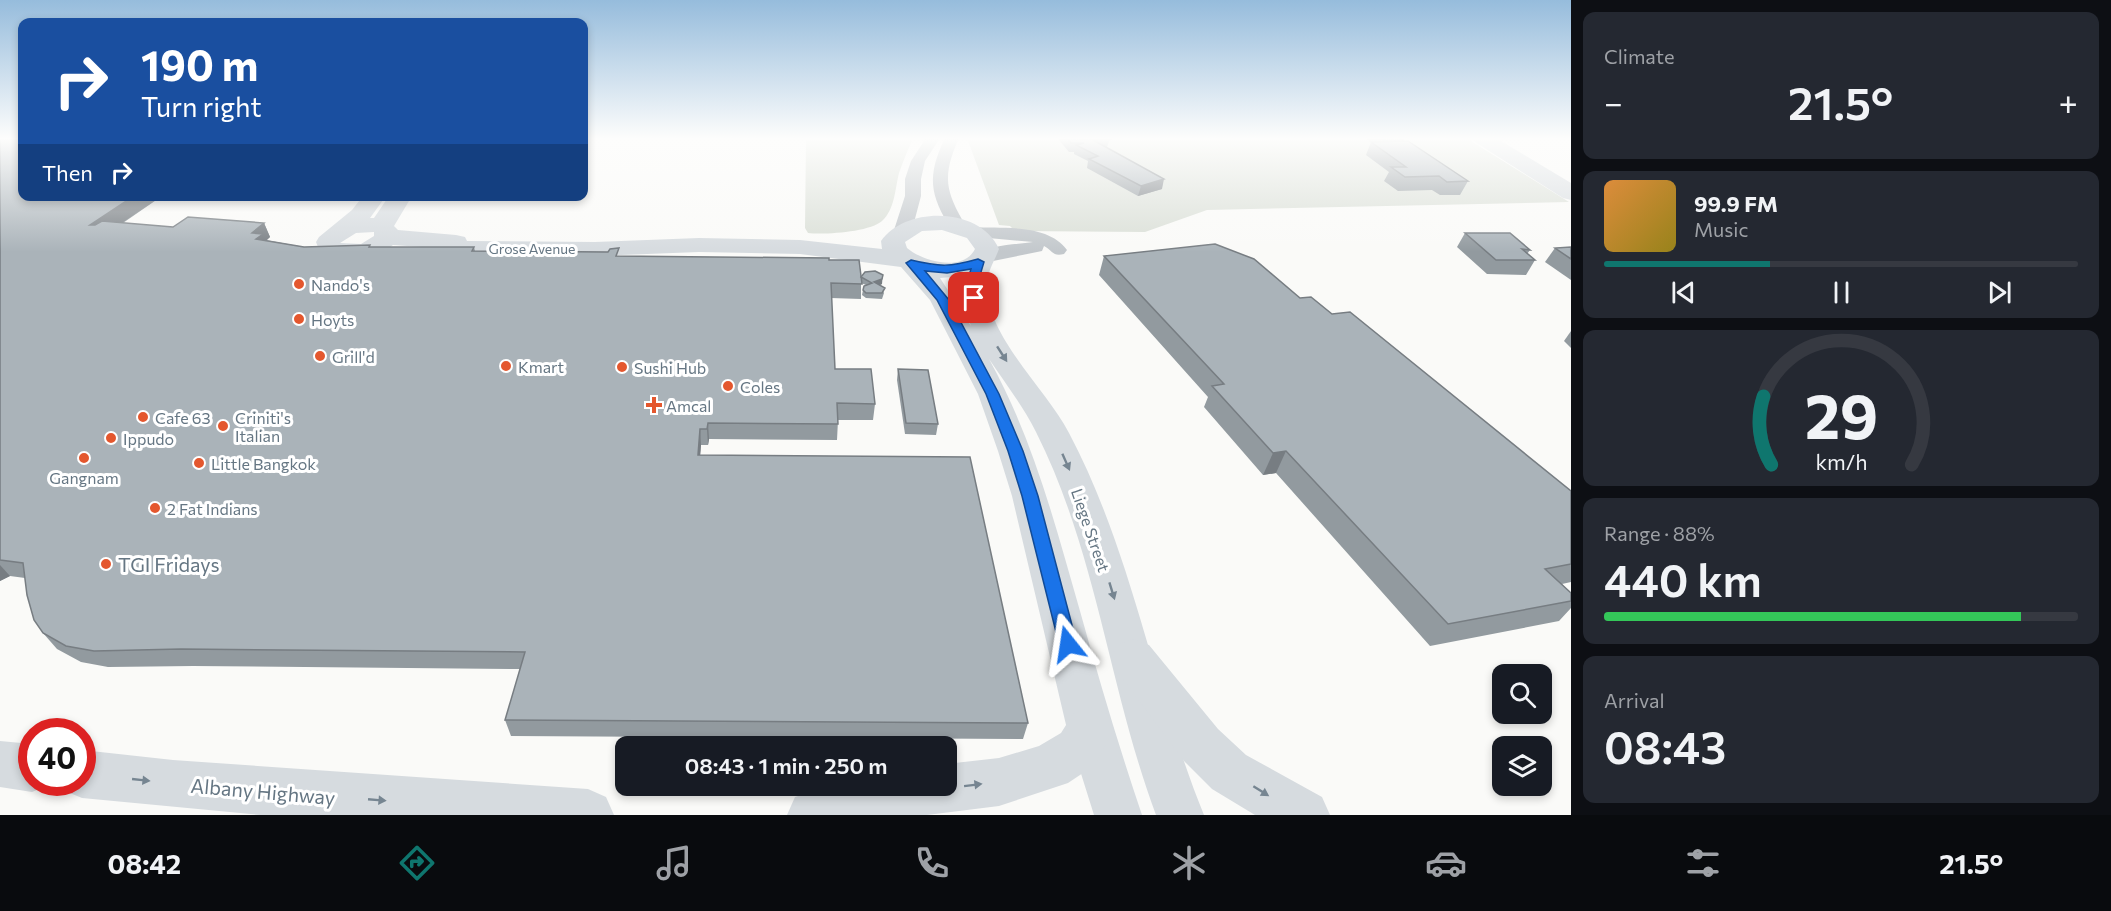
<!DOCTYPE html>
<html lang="en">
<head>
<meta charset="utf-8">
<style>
	:root { --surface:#171b24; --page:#242831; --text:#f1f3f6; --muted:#9ea1a6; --line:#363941; --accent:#0f766e }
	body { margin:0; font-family:Commissioner,sans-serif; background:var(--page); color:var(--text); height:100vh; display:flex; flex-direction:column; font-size:22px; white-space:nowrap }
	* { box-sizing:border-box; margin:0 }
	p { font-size:20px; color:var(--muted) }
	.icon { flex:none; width:33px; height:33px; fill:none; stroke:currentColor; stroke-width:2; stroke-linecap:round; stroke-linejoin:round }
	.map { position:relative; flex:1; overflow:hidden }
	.drawer { display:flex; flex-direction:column; gap:12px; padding:12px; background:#0d0f14; width:540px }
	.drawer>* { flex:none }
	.guide { position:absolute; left:18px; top:18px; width:570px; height:183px; border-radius:12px; box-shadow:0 3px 9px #0003; background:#1a4fa0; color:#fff; overflow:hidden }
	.controls { position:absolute; left:1492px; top:664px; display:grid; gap:12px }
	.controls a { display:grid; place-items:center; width:60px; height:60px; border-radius:12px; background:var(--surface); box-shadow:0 3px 9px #0003; font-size:30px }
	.speed { position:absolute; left:18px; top:718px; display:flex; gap:12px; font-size:30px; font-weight:700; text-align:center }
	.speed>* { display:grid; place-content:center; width:78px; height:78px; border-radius:50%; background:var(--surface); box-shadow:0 3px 9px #0003; line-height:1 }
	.speed .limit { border:9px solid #d22; background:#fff; color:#111 }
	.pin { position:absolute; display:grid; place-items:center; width:51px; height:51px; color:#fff; margin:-26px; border-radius:12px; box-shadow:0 3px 9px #0006 }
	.me { position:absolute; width:66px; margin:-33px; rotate:345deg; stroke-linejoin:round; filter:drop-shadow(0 0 4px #0008) }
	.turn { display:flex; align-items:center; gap:21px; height:126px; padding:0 24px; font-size:27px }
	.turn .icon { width:78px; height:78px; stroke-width:2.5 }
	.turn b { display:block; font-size:42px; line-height:51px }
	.then { display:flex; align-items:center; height:57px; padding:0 24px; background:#0003; gap:12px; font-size:22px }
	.big { font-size:45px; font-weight:600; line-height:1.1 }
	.drawer .tile { flex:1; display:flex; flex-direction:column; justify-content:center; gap:9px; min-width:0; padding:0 21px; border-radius:12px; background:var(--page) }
	.drawer .dial { align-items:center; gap:0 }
	.dial svg { height:156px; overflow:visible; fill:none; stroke:var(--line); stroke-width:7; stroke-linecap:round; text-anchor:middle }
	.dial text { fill:var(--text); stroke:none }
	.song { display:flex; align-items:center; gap:18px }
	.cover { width:72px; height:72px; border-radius:9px; background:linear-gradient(135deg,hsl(30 70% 55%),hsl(50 70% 35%)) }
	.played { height:6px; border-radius:3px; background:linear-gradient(90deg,var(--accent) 35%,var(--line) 35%) }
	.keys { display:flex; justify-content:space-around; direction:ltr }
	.heat { display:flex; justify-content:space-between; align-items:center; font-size:33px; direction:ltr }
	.charge { height:9px; border-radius:4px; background:linear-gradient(90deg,#34c759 88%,var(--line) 0) }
	.trip { position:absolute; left:615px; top:736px; width:342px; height:60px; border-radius:12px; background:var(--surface); box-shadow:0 3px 9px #0003; font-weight:600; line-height:60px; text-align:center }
	.menu { display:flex; height:96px; justify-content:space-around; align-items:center; background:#090b0e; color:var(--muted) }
	.menu .icon { width:42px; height:42px }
	.menu .current { color:var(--accent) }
	.menu b { font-size:27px; color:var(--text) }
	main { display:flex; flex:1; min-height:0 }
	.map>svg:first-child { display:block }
	.green { fill:#dadfd7 }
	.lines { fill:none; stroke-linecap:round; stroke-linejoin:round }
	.street { fill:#c3c8cc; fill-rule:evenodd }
	.secondary { fill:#d6dbdf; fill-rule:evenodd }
	.highway { fill:#d6dbdf; fill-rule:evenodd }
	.wall { fill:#929a9f }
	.shaded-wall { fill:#777d82 }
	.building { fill:#aab3b9; stroke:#777d82; stroke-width:1.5 }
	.oneway { fill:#768591 }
	.route { fill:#1a73e8; stroke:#114b97; stroke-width:1.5 }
	.poi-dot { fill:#e4572e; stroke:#fff; stroke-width:2 }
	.labels { text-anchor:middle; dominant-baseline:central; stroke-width:6; stroke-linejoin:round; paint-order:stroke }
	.far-street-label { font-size:14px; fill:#657683; stroke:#fff }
	.poi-label { font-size:16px; fill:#657683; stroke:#fff; text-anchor:start }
	.street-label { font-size:16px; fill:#657683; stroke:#fff }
	.near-poi-label { font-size:20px; fill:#657683; stroke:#fff; text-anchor:start }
	.near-street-label { font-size:20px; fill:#657683; stroke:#fff }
</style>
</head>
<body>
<main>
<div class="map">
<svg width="1571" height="815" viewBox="0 0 1571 815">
	<rect width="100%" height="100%" fill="#fafaf8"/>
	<g class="green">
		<path d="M806,138H913C908,150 903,161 899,173C895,189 895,209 882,221C870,232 824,235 808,233L805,228Z"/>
		<path d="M967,138H1466L1569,202L1207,210L1145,232L1015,231L1010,226L999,225Z"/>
	</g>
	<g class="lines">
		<g class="street">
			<path d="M926,138H940L925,161L921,179V196L912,230L909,234H897L894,230L905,196V179L911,161Z"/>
			<path d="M945,138H959C942,176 945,191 966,226L964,230H952C929,195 927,175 945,138Z"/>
			<path d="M973,227C1002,229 1048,223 1067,250L1064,254C1053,257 1053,251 1044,246L1042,251L983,263L977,262L974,258C985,244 1017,245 1033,242L967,236L964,232L967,228Z"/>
		</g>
		<g class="secondary">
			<path d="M1472,138H1496L1571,183V200L1563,198L1475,142Z"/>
			<path d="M363,196H386L370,218H374L389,196H412L394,226L398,230L456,235L465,237L467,241L595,242L699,238L800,240L882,249L881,241C906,205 981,207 999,249C995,260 988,270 987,283C985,336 1046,388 1069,433C1133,554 1153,690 1204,815H1156C1109,689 1097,553 1036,432C1023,406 1005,383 989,359C1033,438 1055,524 1080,611C1099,680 1119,747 1142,815H1094L1067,729L1012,496L998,451L978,394L930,300L901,267L800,254L699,252L595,256L432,255L423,253L421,247L393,245L380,254L353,260L336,258L320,252L316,242L319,237L352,210ZM942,230L967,238L975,249C963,273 922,261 907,248L905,242L922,231ZM374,232V236L361,244L340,243L356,233ZM963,276C959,293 965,309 971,326L940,278Z"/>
		</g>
		<g class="highway">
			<path d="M1133,639L1149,645L1218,729L1246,755L1322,797L1330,815H1255L1212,789L1184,761L1117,671L1111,658L1117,645Z"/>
			<path d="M1090,707L1107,714L1114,729L1095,765L1068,783L999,806L927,815H787L795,797L829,786H946V764L999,758L1039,746L1061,733L1073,714Z"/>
			<path d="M0,741L32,744V783H50L49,785L32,792L0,787Z"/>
			<path d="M82,750L173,760L588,789L606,797L614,815H260L82,798L65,791L61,783H82Z"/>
		</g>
	</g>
	<g class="wall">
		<path d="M0,138L22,196H162L123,223L173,227L264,223L270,237L266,240L304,247H474L475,251L620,256L829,260L861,277L883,275L882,284L880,285L884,293L882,299L866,298L862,295L863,290L866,285L861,283V299L831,298L835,369L875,404L873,420H838L837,440L709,439L708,445H701L700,455L1028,723L1023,739L511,736L505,720L520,669L193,666L108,667L81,662L57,649L43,633L25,578L10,576L0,581Z"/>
		<path d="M1059,138L1110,139L1107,147L1162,189L1138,196L1087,168L1088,161L1074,154V152H1069L1059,140Z"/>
		<path d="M1365,138H1400L1468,181L1460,195H1440L1432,190L1398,191L1384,181L1389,172L1366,155L1371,142Z"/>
		<path d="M1465,233L1530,250L1527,254L1535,260L1526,275L1487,274L1457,247Z"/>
		<path d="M1571,247V280L1545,262L1555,248Z"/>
		<path d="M1104,256L1300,298L1332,314L1571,491V582L1562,584L1571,593V608L1559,621L1430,646L1276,473L1263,475L1204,407L1208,397L1099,275Z"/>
		<path d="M1571,331V348L1564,341Z"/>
		<path d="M898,369L938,424L936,435L905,434L897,380Z"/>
	</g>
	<g class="shaded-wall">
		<path d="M1164,179L1162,189L1138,196L1141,186Z"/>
		<path d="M134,196H162L98,239L90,225Z"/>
		<path d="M264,223L270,237L266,241L263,253L252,233Z"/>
		<path d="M882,279V284L873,288L874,282Z"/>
		<path d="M708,423L709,439L708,445L707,429Z"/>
		<path d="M700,429L701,445L699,471L698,455Z"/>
		<path d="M1286,451L1276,473L1263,475L1273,453Z"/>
		<path d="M0,565L10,576L0,581Z"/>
	</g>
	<g class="building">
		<path d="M0,138H22V196H134L90,225H95L102,221L173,227L188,217L264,223L252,233L263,234L256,239L304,247L370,245L369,247H474L472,251L608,252L610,249L619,248L616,256L829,258V260H859L862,284L831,283L835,369H871L875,404L837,403L838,424L708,423L707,429H700L698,455L970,457L1028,723L505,720L525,652L181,649L94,651L66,646L43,633L34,620L27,595L23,563L0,560Z"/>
		<path d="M1067,138H1080L1081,140L1085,139L1084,138H1109L1110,139L1093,140L1164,179L1141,186L1089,159L1098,156L1076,145L1084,143H1071Z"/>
		<path d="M1381,138H1400L1404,141H1385Z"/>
		<path d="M1408,141L1468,181L1447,182L1439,176L1405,177L1391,167H1406L1371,142Z"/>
		<path d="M1465,233H1510L1530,250L1522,249L1535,260H1496Z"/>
		<path d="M1215,244L1254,259L1300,298L1311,297L1332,314L1350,312L1571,491V564L1545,569L1571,593V601L1448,624L1286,451L1273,453L1212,386L1224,384L1104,256Z"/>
		<path d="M1571,247V259L1555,248Z"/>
		<path d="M875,271L883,275L882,279L874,282L885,288L882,293H866L863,290L864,286L872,283L861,277L865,272Z"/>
		<path d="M898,369L928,370L938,424L906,423Z"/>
	</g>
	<defs><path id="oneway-solid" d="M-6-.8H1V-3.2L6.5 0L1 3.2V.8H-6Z" transform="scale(1.5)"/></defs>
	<g class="oneway">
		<use href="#oneway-solid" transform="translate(1002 354) rotate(57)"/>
		<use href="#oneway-solid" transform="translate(1066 462) rotate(66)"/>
		<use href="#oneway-solid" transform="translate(1112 591) rotate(73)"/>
		<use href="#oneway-solid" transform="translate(141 780) rotate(6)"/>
		<use href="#oneway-solid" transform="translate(973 785) rotate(-7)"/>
		<use href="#oneway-solid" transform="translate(1261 791) rotate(32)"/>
		<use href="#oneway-solid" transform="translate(377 800) rotate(5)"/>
	</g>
	<linearGradient id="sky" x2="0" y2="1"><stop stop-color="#96bcdc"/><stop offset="0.55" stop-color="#fdfdfc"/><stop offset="1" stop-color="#fdfdfc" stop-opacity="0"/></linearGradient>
	<rect width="1571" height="252" fill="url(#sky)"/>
	<path class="route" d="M978,259L984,262L978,282L980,298L974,302L968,298L967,282L971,269L947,273L925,271L949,300L999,394L1023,451L1038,496L1077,644L1075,649L1068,652L1062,649L1059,644L1022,496L1008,451L986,394L937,300L906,263L911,260C940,267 950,267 978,259Z"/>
	<g class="poi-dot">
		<circle cx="299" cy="284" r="6"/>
		<circle cx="299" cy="319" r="6"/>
		<circle cx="320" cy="356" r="6"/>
		<circle cx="506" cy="366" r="6"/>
		<circle cx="622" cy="367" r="6"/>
		<circle cx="728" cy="386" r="6"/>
		<path d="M651 396h6v6h6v6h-6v6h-6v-6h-6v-6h6z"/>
		<circle cx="143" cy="417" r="6"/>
		<circle cx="223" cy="426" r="6"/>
		<circle cx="111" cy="438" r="6"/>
		<circle cx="84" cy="458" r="6"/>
		<circle cx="199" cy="463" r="6"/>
		<circle cx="155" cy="508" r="6"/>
		<circle cx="106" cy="564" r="6"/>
	</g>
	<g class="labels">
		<g class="far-street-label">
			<text x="532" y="248">Grose Avenue</text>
		</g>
		<g class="poi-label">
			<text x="311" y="284">Nando's</text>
			<text x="311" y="319">Hoyts</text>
			<text x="332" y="356">Grill'd</text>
			<text x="518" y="366">Kmart</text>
			<text x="634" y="367">Sushi Hub</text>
			<text x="740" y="386">Coles</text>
			<text x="666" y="405">Amcal</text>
			<text x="155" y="417">Cafe 63</text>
			<text x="235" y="417">Criniti's<tspan x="235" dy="18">Italian</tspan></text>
			<text x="123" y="438">Ippudo</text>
			<text x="211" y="463">Little Bangkok</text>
			<text x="84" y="477" text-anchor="middle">Gangnam</text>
			<text x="167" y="508">2 Fat Indians</text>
		</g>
		<g class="street-label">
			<text transform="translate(1091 530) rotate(71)">Liege Street</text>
		</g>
		<g class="near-poi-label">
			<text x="118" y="564">TGI Fridays</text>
		</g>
		<g class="near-street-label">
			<text transform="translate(263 791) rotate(5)">Albany Highway</text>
		</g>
	</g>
</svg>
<div class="controls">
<a><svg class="icon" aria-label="search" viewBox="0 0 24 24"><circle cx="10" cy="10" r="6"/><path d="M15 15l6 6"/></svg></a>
<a><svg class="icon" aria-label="layers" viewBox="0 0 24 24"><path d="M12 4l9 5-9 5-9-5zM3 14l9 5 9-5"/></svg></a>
</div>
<div class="speed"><div class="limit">40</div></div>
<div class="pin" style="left:974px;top:298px;background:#d93025"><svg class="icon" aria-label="arrive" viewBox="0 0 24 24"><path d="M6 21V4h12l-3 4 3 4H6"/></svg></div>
<svg class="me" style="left:1068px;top:644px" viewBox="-20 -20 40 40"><path d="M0-17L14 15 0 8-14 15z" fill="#1a73e8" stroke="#fff" stroke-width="4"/></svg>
<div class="trip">08:43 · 1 min · 250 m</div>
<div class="guide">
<div class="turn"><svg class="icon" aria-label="right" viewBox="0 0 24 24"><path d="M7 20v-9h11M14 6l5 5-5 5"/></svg><div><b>190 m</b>Turn right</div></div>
<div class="then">Then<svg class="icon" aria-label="right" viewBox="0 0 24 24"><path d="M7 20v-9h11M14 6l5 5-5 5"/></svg></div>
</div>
</div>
<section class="drawer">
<div class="tile"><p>Climate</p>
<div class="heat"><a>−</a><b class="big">21.5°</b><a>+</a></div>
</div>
<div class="tile">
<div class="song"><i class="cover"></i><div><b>99.9 FM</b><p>Music</p></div></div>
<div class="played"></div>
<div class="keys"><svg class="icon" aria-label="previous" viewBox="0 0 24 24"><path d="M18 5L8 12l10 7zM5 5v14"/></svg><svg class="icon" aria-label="pause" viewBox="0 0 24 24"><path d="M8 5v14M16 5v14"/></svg><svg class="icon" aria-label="next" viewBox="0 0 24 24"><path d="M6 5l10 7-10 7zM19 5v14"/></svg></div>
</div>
<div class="tile dial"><svg viewBox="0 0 100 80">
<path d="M14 69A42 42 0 1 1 86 69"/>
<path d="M14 69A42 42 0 0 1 10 34" stroke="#0f766e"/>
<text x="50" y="56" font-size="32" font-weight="700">29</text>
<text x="50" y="72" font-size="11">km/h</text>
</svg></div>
<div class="tile"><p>Range · 88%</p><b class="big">440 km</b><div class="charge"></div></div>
<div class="tile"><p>Arrival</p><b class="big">08:43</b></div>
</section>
</main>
<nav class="menu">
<b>08:42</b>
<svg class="icon current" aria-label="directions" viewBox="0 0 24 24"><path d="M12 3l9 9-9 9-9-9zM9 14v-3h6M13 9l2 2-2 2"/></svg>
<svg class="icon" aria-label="music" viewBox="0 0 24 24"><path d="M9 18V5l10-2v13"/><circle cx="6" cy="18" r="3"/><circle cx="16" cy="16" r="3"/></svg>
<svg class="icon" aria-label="phone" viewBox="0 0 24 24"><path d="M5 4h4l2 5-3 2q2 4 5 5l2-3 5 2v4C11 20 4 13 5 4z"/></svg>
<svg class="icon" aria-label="climate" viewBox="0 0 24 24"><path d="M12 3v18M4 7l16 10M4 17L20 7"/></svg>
<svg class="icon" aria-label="car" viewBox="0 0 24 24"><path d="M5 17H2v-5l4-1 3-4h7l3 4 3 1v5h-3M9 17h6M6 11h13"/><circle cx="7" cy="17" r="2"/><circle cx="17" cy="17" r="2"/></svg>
<svg class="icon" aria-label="filters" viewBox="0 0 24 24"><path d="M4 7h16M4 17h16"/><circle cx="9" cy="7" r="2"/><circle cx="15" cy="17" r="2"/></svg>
<b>21.5°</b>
</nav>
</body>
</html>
